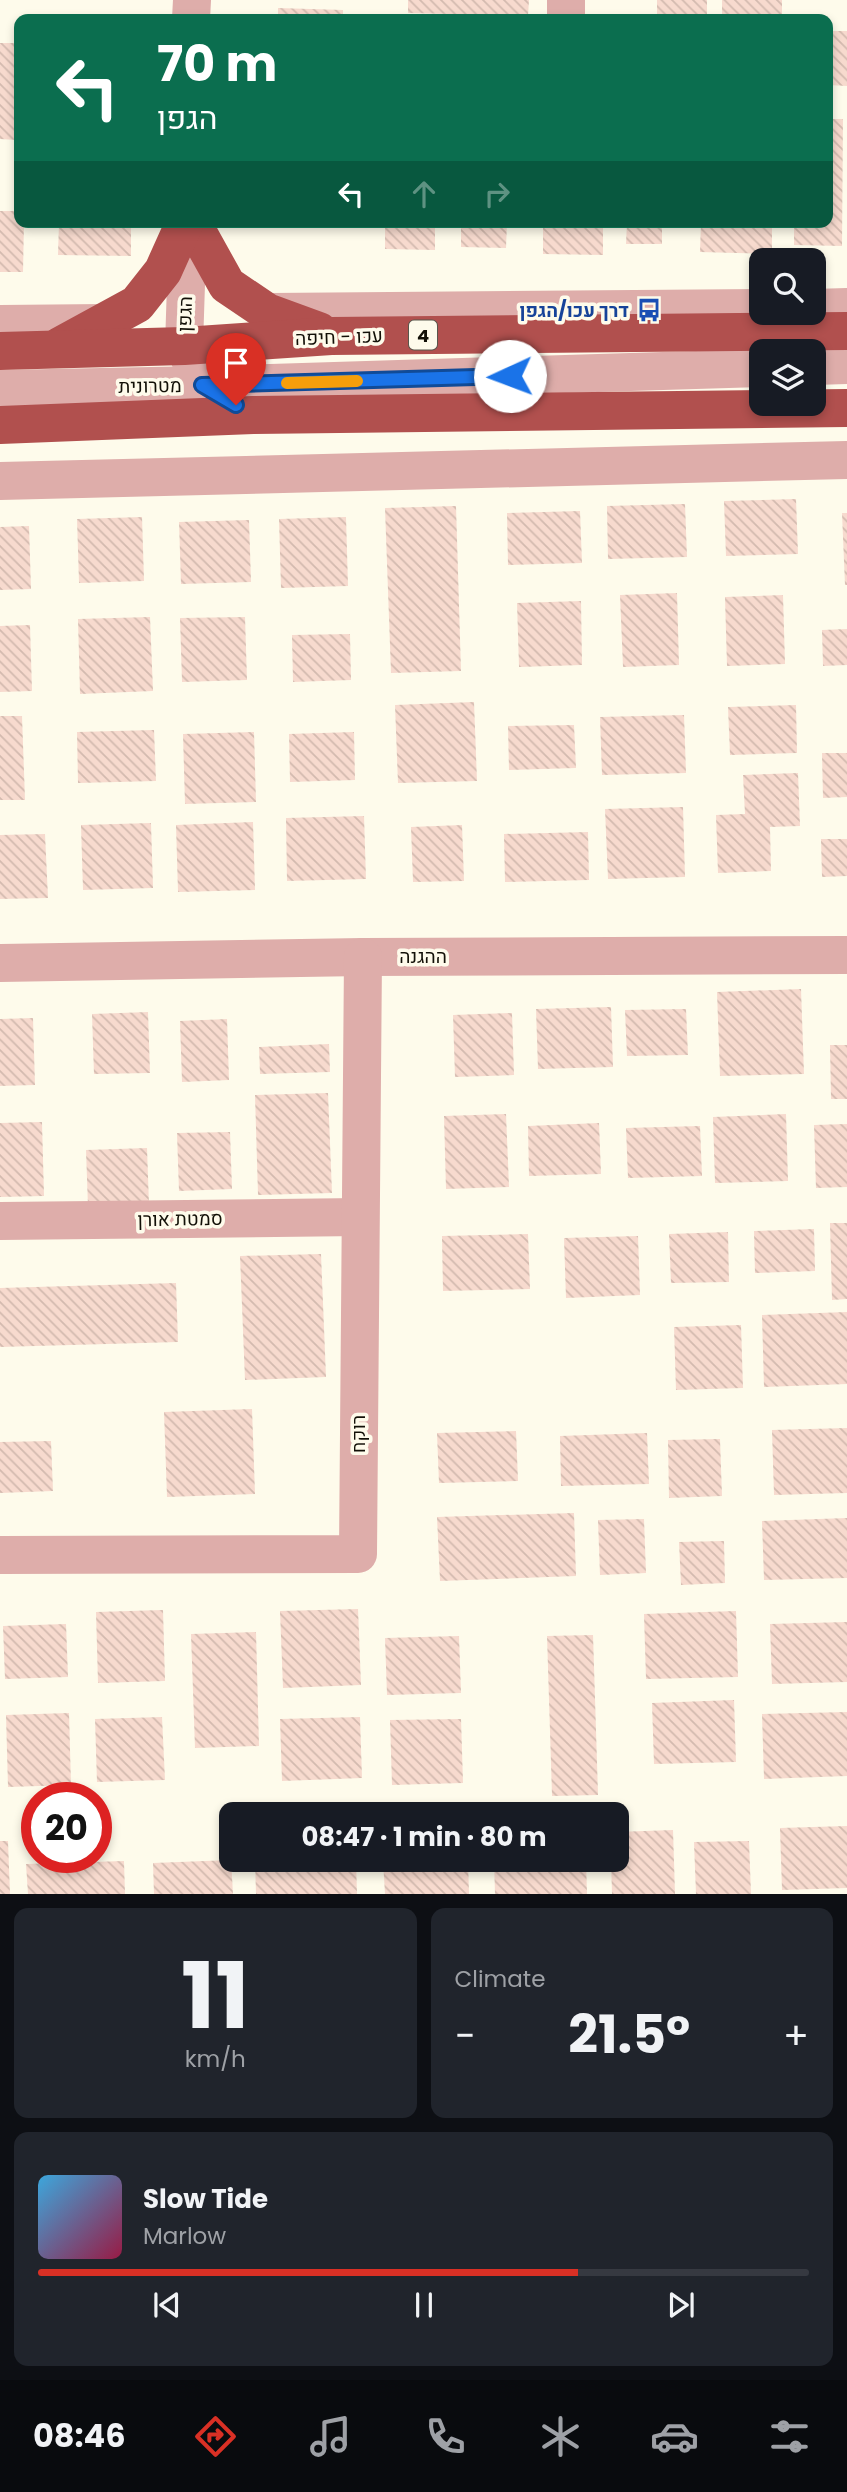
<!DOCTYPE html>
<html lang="en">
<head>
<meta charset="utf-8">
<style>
	:root { --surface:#171b24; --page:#20242c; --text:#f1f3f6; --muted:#9ea1a6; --line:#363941; --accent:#d93025 }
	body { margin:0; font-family:Poppins,Heebo,sans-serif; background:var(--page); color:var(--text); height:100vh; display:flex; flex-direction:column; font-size:26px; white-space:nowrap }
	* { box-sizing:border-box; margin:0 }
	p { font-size:23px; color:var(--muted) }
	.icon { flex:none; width:38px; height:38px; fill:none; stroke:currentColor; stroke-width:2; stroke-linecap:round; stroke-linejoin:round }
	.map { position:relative; height:1894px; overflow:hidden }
	.sheet { display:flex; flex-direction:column; gap:14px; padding:14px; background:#0d0f14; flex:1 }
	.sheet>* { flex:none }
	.top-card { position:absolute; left:14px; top:14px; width:819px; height:214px; border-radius:14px; box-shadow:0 4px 10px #0003; background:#0b6e4f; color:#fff; overflow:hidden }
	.buttons { position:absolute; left:749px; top:248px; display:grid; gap:14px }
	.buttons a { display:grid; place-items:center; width:77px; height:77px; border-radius:14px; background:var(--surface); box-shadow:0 4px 10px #0003; font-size:35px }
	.speed { position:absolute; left:21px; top:1782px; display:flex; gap:14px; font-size:35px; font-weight:700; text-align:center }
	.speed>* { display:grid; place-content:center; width:91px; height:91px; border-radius:50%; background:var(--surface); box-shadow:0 4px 10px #0003; line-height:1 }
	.speed .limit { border:10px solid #d22; background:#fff; color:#111 }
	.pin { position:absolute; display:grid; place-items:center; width:60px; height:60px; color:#fff; margin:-72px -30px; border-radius:50% 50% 50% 0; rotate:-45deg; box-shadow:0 0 7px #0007 }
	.pin .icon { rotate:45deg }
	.me { position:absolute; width:77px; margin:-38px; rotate:268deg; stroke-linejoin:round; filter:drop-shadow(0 0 5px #0008) }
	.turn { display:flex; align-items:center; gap:24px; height:147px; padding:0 28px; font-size:32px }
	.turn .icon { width:91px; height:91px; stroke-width:2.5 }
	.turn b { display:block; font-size:49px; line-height:60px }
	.lanes { display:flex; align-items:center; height:66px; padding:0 28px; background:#0003; justify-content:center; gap:35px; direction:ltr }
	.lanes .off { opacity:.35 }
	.big { font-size:52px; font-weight:700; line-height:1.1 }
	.sheet .tile { flex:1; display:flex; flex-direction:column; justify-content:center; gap:10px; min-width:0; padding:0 24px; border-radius:14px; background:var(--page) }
	.sheet .dial { align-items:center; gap:0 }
	.dial b { font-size:91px; line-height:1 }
	.song { display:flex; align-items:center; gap:21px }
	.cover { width:84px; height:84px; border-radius:10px; background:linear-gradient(135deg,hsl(200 70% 55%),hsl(340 70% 35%)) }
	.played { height:7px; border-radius:4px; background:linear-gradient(90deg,var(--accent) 70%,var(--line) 70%) }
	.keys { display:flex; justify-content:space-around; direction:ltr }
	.heat { display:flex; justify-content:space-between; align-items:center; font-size:38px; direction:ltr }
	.sheet .tiles { flex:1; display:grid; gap:14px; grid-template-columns:1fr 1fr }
	.tile:last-child { grid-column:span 2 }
	.trip { position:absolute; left:219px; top:1802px; width:410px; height:70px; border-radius:14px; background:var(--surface); box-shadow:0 4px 10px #0003; font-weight:700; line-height:70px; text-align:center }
	.tab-bar { display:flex; height:112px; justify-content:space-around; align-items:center; background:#090b0e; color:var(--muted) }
	.tab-bar .icon { width:49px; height:49px }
	.tab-bar .current { color:var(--accent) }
	.tab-bar b { font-size:32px; color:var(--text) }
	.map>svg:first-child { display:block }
	.building { fill:url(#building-back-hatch) }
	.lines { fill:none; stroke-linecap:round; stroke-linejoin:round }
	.minor { stroke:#deadaa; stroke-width:38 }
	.highway { stroke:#b1504e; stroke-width:38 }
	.route-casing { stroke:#114b97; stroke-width:18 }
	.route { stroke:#1a73e8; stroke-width:12 }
	.slow { stroke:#f59e0b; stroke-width:12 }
	.labels { text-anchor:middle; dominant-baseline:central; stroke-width:7; stroke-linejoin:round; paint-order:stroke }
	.shield { fill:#fefbeb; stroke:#59564b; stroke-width:2 }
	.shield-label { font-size:18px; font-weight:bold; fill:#121007 }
	.transit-label { font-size:19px; font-weight:bold; fill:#164399; stroke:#fefbeb; text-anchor:end }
	.street-label { font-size:19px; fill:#121007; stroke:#fefbeb }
</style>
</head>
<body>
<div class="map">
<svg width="847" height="1894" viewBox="0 0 847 1894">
	<defs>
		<pattern id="building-back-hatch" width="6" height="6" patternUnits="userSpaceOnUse" patternTransform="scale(1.75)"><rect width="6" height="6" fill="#f7dace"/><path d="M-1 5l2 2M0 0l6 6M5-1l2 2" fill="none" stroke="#d3baaf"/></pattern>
	</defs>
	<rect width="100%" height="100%" fill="#fefbeb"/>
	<g class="building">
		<path d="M408,0H529L528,16L408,13Z"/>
		<rect x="657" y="0" width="50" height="19"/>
		<rect x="722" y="0" width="60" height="19"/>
		<path d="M278,8L343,10V19H278Z"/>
		<path d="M828,31H847V86L828,85Z"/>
		<path d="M0,43H18L16,140L0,139Z"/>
		<path d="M828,119H843L842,246L794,245V222H828Z"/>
		<path d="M0,211H19V222H24L23,272H0Z"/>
		<path d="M59,222H131V256L58,255Z"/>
		<path d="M385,222H435V250L385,249Z"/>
		<path d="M461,222H507L506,248L461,247Z"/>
		<path d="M543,222H603V255L543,254Z"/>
		<path d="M627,222H662V244H626Z"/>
		<path d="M701,222H772V254L700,252Z"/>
		<path d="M796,499L798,554L726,556L724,501Z"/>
		<path d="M685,504L687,557L608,559L607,506Z"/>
		<path d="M456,506L461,671L391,673L385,508Z"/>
		<path d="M580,511L582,563L508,565L507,513Z"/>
		<path d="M842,513H847V585H845Z"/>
		<path d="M142,517L144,581L79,583L77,519Z"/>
		<path d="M346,517L348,586L281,588L279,519Z"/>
		<path d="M249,520L251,582L181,584L179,522Z"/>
		<path d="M29,526L31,589L0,590V527Z"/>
		<path d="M677,593L679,665L623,667L620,595Z"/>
		<path d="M783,595L785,664L727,666L725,597Z"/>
		<path d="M581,601L582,665L519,667L517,603Z"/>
		<path d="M150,617L153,691L80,694L78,619Z"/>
		<path d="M245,617L247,680L182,682L180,618Z"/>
		<path d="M30,625L32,691L0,692V626Z"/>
		<path d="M847,629V665L823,666L822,630Z"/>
		<path d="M350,634L351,680L293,682L292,635Z"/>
		<path d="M474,702L477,781L398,783L395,705Z"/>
		<path d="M796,705L797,753L730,755L728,707Z"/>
		<path d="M684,715L686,773L602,775L600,717Z"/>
		<path d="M0,716H22L25,800H0Z"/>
		<path d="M574,725L576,768L509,770L508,726Z"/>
		<path d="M154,730L156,781L78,783L77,732Z"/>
		<path d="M254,732L256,802L185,804L183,734Z"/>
		<path d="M354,732L355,780L290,782L289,734Z"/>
		<path d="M822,753H847V797L823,798Z"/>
		<path d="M798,773L800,826L770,827L771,871L718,873L716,815L745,814L743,775Z"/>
		<path d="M683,807L685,877L608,879L605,809Z"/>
		<path d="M364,816L366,879L287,881L286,818Z"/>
		<path d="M253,822L255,890L178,892L176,825Z"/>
		<path d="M151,823L153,888L83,890L81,825Z"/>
		<path d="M462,825L464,881L413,882L411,827Z"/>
		<path d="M588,832L589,880L505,882L504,834Z"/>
		<path d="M45,834L48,898L0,899V835Z"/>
		<path d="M821,839H847V876L822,877Z"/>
		<path d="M801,989L804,1074L720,1076L717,992Z"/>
		<path d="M611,1007L613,1067L538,1069L536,1009Z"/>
		<path d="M686,1009L688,1055L627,1056L625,1010Z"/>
		<path d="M148,1012L150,1073L94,1074L92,1014Z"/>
		<path d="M512,1013L514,1075L455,1077L453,1015Z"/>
		<path d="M33,1018L35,1085L0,1086V1019Z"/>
		<path d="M227,1019L229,1080L182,1082L180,1021Z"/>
		<path d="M329,1044L330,1072L260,1074L259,1047Z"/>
		<path d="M830,1045H847V1099H831Z"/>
		<path d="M328,1093L332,1193L258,1195L255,1095Z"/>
		<path d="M506,1114L509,1187L446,1189L444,1116Z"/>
		<path d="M786,1114L788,1181L715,1183L713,1117Z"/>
		<path d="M42,1122L44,1196L0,1197V1123Z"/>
		<path d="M599,1123L601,1174L529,1176L528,1126Z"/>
		<path d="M847,1124V1187L816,1188L814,1125Z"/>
		<path d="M700,1126L702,1176L628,1178L626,1128Z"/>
		<path d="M230,1132L232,1189L179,1191L177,1133Z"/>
		<path d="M147,1148L149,1205L88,1207L86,1150Z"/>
		<path d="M830,1223H847V1299L832,1300Z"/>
		<path d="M814,1229L815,1271L755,1273L754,1231Z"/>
		<path d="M728,1232L729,1282L671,1283L669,1234Z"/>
		<path d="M528,1234L530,1289L443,1291L442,1236Z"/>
		<path d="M638,1236L640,1295L566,1298L564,1238Z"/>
		<path d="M321,1254L326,1377L245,1380L240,1256Z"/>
		<path d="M176,1283L178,1342L0,1347V1288Z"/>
		<path d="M847,1312V1384L764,1387L762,1315Z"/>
		<path d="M741,1325L743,1388L676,1390L674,1327Z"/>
		<path d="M252,1409L255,1494L167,1497L164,1412Z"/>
		<path d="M847,1428V1493L774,1495L772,1430Z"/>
		<path d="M516,1431L518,1481L439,1483L437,1433Z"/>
		<path d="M647,1433L649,1484L561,1486L560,1436Z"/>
		<path d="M720,1439L722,1496L669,1498L668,1440Z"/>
		<path d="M51,1441L53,1491L0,1493V1442Z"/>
		<path d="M574,1513L576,1576L440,1581L437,1517Z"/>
		<path d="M847,1518V1578L764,1580L762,1521Z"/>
		<path d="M644,1519L646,1573L600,1575L598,1520Z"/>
		<path d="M724,1541L725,1583L681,1585L679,1542Z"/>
		<path d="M358,1609L361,1685L283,1688L280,1611Z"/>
		<path d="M163,1610L165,1681L98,1683L96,1612Z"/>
		<path d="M736,1611L738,1677L646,1679L644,1614Z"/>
		<path d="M847,1622V1682L772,1684L770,1624Z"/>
		<path d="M66,1624L68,1677L5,1679L3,1626Z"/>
		<path d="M256,1632L259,1746L195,1748L191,1634Z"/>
		<path d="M593,1635L598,1795L552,1796L547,1636Z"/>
		<path d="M459,1636L461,1693L387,1695L385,1638Z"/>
		<path d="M734,1700L736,1762L654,1764L652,1703Z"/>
		<path d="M847,1712V1776L764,1779L762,1714Z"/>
		<path d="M69,1713L71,1785L8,1787L6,1715Z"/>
		<path d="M162,1717L165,1780L97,1782L95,1719Z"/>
		<path d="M360,1717L362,1778L282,1781L280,1719Z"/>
		<path d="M461,1719L463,1783L392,1785L390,1720Z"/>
		<path d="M847,1826V1888L782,1890L780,1828Z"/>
		<path d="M673,1830L675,1894H612L611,1860H616V1832Z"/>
		<path d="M0,1841H8L10,1894H0Z"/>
		<path d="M749,1841L751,1894H696L694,1842Z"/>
		<path d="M231,1860L233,1894H154L153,1863Z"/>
		<path d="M255,1860H356L357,1894H256Z"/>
		<path d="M383,1860H468L469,1894H385Z"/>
		<path d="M494,1860H586L587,1894H495Z"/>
		<path d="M124,1861L125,1894H28L26,1864Z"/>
	</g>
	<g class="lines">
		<g class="minor">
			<path d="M566,0V19"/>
			<path d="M191,19L192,0"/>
			<path d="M188,222L184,346L197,375"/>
			<path d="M814,308L847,307"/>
			<path d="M270,312L761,308"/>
			<path d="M0,324L105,323"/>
			<path d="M814,366L847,365"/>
			<path d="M0,389L202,385L761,368"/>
			<path d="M0,481L847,460"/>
			<path d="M0,963L363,957L847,955"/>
			<path d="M0,1221L360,1217"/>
			<path d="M0,1555L358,1554L363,957"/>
		</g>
		<g class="highway">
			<path d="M192,222L227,285L267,312L319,331"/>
			<path d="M60,346L137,304L163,271L185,222"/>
			<path d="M0,351L184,346L331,336L847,331"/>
			<path d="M0,425L253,415L847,408"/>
		</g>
	</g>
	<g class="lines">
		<g class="route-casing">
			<path id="route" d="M236,405L202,385L510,376"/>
		</g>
		<use href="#route" class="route"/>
		<path class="slow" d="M287,383L357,381"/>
	</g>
	<defs>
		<g id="bus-bare" transform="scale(1.89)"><path d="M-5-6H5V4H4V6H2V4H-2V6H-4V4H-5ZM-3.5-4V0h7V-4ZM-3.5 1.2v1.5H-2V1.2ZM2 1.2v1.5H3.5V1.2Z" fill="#1a4fb4" stroke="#fefbeb" stroke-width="2.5" paint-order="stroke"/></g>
	</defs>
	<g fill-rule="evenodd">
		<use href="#bus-bare" x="649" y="310"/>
	</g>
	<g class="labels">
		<rect class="shield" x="409" y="320.5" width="28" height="29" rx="5"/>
		<g class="shield-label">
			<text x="423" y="335">4</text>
		</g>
		<g class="transit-label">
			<text x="629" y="310">דרך עכו/הגפן</text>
		</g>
		<g class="street-label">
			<text transform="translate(185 314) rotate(-88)">הגפן</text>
			<text transform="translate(339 337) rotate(-2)">עכו - חיפה</text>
			<text transform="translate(150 386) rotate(-1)">מטרונית</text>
			<text x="423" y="956">ההגנה</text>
			<text transform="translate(180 1219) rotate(-1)">סמטת אורן</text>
			<text transform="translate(358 1434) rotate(-90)">רוקח</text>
		</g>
	</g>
</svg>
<div class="buttons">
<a><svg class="icon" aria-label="search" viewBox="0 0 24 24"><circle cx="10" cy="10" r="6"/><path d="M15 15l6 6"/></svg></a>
<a><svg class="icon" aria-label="layers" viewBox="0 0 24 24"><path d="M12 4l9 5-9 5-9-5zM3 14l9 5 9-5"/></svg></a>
</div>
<div class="speed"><div class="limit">20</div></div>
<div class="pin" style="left:236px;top:405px;background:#d93025"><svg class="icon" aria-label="arrive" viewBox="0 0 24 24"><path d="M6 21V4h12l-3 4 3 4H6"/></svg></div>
<svg class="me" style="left:510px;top:376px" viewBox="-20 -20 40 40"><circle r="19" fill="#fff"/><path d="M0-13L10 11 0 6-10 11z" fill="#1a73e8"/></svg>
<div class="trip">08:47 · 1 min · 80 m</div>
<div class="top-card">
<div class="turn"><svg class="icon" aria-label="left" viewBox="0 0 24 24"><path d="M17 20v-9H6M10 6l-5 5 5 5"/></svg><div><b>70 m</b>הגפן</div></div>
<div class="lanes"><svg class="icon" aria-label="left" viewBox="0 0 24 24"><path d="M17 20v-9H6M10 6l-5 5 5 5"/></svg><svg class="icon off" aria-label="ahead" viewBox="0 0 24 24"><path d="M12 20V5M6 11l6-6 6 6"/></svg><svg class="icon off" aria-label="right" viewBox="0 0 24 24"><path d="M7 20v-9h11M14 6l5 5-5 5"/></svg></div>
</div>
</div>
<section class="sheet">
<div class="tiles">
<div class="tile dial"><b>11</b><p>km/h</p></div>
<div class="tile"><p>Climate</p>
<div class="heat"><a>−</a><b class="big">21.5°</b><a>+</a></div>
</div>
<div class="tile">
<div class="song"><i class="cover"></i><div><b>Slow Tide</b><p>Marlow</p></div></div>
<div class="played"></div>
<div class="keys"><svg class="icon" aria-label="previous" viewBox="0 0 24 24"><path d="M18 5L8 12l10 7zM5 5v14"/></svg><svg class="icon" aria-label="pause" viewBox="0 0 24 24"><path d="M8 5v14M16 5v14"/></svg><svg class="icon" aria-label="next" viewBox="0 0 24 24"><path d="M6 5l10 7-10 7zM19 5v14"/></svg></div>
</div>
</div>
</section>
<nav class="tab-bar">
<b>08:46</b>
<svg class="icon current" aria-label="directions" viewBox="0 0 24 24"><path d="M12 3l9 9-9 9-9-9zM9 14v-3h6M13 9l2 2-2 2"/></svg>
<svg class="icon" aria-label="music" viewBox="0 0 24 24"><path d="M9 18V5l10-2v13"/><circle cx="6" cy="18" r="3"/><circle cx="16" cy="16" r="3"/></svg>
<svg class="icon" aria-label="phone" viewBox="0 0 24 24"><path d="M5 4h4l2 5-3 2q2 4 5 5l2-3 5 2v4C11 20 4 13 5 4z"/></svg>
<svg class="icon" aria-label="climate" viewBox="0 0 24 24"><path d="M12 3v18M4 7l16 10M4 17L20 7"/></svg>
<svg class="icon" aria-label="car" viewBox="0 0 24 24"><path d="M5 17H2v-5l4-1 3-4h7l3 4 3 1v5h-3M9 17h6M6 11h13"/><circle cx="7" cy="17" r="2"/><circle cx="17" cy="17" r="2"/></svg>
<svg class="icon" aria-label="filters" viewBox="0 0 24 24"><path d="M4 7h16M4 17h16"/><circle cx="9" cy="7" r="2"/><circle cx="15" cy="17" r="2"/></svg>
</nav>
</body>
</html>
